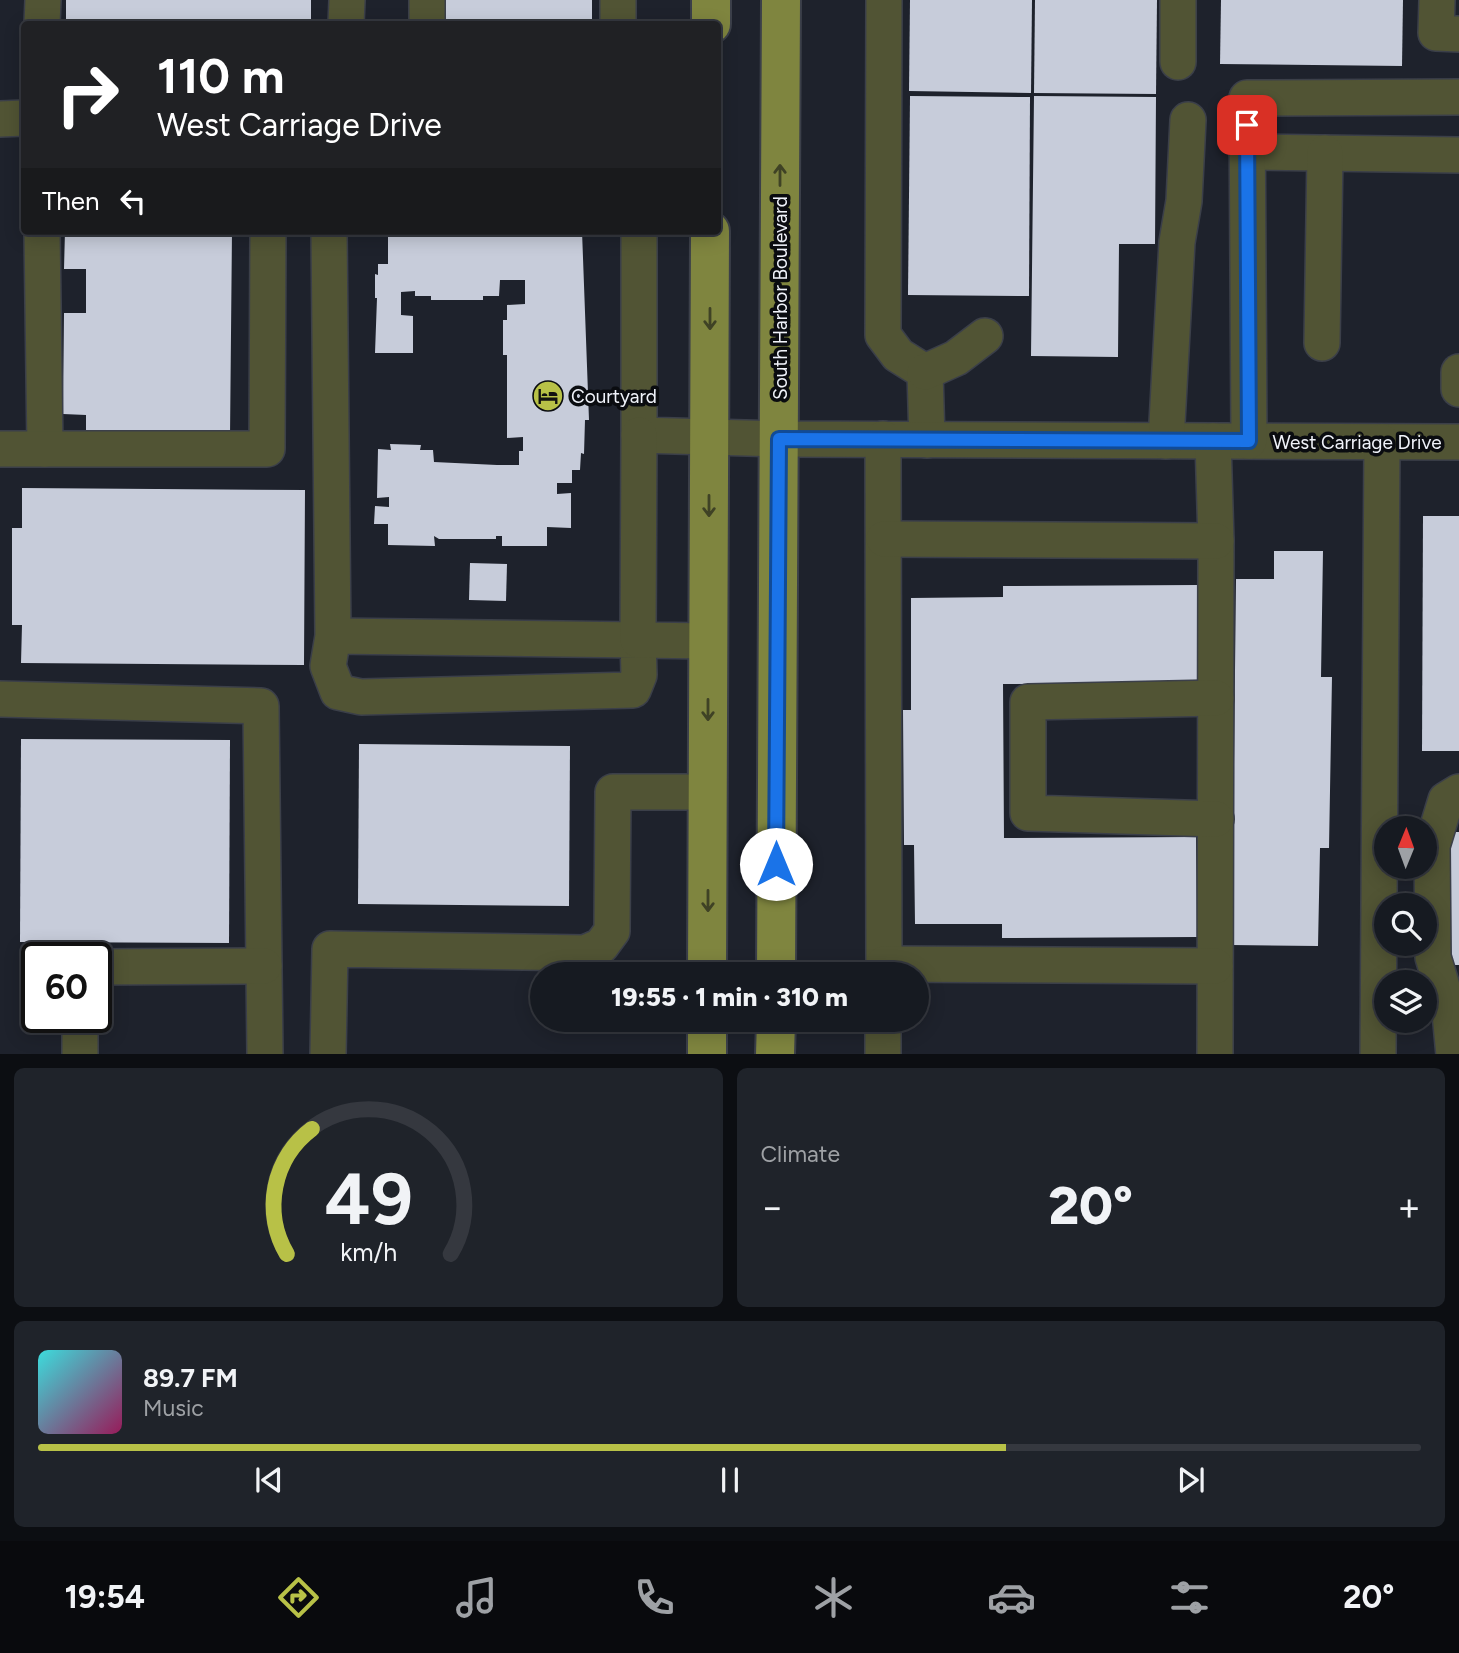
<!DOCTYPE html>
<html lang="en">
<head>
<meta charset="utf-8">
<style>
	:root { --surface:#161a21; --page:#1f232a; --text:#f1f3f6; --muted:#9ea1a5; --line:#35383f; --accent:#b8c147 }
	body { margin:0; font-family:Figtree,sans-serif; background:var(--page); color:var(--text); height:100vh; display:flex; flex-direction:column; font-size:26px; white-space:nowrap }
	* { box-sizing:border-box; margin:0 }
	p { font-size:23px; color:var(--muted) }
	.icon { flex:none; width:38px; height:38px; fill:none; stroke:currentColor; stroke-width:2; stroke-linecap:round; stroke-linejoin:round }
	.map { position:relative; height:1054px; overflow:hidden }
	.side { display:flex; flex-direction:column; gap:14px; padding:14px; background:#0c0e12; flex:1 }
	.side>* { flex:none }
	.hud { position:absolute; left:21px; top:21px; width:700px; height:214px; border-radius:7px; box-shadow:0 4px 18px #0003,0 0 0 2px var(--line); background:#202124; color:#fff; overflow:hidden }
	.needle { width:46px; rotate:1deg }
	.tools { position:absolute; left:1374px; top:816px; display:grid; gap:14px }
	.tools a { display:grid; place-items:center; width:63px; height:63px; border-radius:50%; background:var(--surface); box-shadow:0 4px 18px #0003,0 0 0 2px var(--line); font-size:35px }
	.speed { position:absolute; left:21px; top:942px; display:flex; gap:14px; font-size:35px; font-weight:700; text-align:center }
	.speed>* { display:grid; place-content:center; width:91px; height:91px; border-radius:50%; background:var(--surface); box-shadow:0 4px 18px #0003,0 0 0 2px var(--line); line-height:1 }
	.speed .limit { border:4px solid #111; border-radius:10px; background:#fff; color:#111 }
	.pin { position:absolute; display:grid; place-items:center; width:60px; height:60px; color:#fff; margin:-30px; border-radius:14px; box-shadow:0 4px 10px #0006 }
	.me { position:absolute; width:77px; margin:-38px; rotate:0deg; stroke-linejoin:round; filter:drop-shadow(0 0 5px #0008) }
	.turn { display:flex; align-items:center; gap:24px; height:147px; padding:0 21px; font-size:32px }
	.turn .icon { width:91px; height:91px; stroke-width:2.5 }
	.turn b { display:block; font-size:49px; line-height:60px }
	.then { display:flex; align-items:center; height:66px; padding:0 21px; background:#0003; gap:14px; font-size:26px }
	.big { font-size:52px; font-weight:800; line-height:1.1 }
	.side .card { flex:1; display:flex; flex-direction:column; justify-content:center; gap:10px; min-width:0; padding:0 24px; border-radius:10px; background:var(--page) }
	.side .dial { align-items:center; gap:0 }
	.dial svg { height:182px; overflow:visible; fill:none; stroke:var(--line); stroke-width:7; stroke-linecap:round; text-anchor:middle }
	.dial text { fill:var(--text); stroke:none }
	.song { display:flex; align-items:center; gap:21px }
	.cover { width:84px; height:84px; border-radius:10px; background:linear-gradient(135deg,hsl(180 70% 55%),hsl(330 70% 35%)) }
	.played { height:7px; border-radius:4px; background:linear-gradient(90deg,var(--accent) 70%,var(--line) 70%) }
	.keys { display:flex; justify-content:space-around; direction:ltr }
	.heat { display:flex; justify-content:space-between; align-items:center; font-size:38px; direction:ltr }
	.side .tiles { flex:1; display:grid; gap:14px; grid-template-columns:1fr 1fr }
	.card:last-child { grid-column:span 2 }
	.trip { position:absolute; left:530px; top:962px; width:399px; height:70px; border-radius:35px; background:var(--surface); box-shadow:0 4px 18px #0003,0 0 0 2px var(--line); font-weight:800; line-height:70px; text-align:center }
	.tabs { display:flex; height:112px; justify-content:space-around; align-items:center; background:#090a0d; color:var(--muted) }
	.tabs .icon { width:49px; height:49px }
	.tabs .on { color:var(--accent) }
	.tabs b { font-size:32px; color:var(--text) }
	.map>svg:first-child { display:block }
	.building { fill:#c7ccda }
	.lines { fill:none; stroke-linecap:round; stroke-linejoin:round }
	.minor-casing { stroke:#3b3f49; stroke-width:38 }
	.major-casing { stroke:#3b3f49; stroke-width:42 }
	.minor { stroke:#515434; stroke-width:35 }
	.major { stroke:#7f853f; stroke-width:38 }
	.oneway { stroke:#3f4225 }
	.route-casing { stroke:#114b97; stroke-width:18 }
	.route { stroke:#1a73e8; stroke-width:12 }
	.labels { text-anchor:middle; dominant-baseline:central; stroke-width:7; stroke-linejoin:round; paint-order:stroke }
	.street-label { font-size:19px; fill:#f0f3fa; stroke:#0a0c10 }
	.poi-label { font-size:19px; fill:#f0f3fa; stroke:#0a0c10; text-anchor:start }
</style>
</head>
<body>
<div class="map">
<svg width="1459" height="1055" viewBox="0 0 1459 1055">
	<rect width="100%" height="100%" fill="#1e222c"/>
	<g class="building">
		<rect x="66" y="0" width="245" height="24"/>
		<rect x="440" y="0" width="152" height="24"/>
		<path d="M910,0H1032L1031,93L909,91Z"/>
		<path d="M1035,0H1157L1156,94L1034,93Z"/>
		<path d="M1221,0H1403L1402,66L1220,64Z"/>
		<path d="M910,96L1030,97L1029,296L908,295Z"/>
		<path d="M1034,96L1156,97L1155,244H1119L1118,357L1031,356Z"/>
		<path d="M65,231H232L230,437L86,436V415L63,414L64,313H86V269H64Z"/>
		<path d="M388,231H582L589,420H585L584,454L581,453L580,470H572V483H557V494L571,493V528L547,527V546H502V536H496V539H439L434,536L435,546L388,545V524H374L375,506L389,507V497L377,498L378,449L391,450L390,444L421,445L420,450H433L434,462L497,465H519V451H523V437L507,438V355H503V320H507V305L525,304V280H500L499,296H483V300H431V296H415V291L401,292V315L413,316V353H375L377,298H375V274L378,275V264H388Z"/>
		<path d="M22,488L305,490L304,665L21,663L22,625H12V528H22Z"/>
		<path d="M1423,516H1459V751H1422Z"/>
		<path d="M1274,551H1323L1321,677H1332L1329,848H1320L1318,946L1232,945L1236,579H1274Z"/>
		<path d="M470,563L507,564L506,601L469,600Z"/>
		<path d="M1197,585L1198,683L1003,684L1004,838L1196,837L1197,937L1002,938V924H915L914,845H904L903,710H911V598L1003,597V586Z"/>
		<path d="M21,739L230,740L229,943L20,942Z"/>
		<path d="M359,744L570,746L569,906L358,904Z"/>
		<rect x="1443" y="832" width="16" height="133"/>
	</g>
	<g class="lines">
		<g class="minor-casing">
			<g id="minor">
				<path d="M427,0V24"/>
				<path d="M884,0L883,335L898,355L925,372L927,440"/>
				<path d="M1178,0V62"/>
				<path d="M1437,0L1436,33L1459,34"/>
				<path d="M42,24L43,0"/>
				<path d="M346,24L347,0"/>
				<path d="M618,24V0"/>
				<path d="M0,119L24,118"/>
				<path d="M1247,152L1459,155"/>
				<path d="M42,231L45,449"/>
				<path d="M329,231L333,636L328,666L338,692L361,697L633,690L639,675L638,640L333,636"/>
				<path d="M639,231V435L779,439L1459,442"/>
				<path d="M1322,343L1325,153"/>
				<path d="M925,372L956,358L985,336"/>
				<path d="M1459,372V389"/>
				<path d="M639,435L638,640L709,641"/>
				<path d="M883,439L884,975"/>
				<path d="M1166,441L1177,242L1184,201L1188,120"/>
				<path d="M1213,441L1216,541L1215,1055"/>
				<path d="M1249,441L1247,98L1459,97"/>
				<path d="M0,449H267L268,231"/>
				<path d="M884,539L1216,541"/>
				<path d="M0,699L261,706L265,1055"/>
				<path d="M1216,819L1028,813V702L1216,698"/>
				<path d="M884,964L1215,966"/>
				<path d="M96,967L264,966"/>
				<path d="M80,1055V1017"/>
				<path d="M328,1055L330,949L585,953L601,946L612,931L613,792H708"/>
				<path d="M883,1055V1020"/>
				<path d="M1378,1055L1382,442"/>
				<path d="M1454,1055L1450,1013L1433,957L1432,846L1446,800L1459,792"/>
			</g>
		</g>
		<g class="major-casing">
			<g id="major">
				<path d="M711,24V0"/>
				<path d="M707,975L710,231"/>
				<path d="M776,975L781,0"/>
				<path d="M707,1055V1020"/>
				<path d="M775,1055L776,1020"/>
			</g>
		</g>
		<use href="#minor" class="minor"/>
		<use href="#major" class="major"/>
	</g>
	<defs><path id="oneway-shaft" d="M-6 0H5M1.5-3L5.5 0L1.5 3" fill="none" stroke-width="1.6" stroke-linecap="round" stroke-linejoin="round" transform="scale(1.75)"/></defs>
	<g class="oneway">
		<use href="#oneway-shaft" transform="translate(780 175) rotate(-90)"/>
		<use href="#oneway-shaft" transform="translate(710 319) rotate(90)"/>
		<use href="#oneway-shaft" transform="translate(709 506) rotate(90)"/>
		<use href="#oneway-shaft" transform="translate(708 710) rotate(90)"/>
		<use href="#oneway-shaft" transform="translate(708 901) rotate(90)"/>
	</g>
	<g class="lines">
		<g class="route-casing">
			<path id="route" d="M776,864L779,439L1249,441L1247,125"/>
		</g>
		<use href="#route" class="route"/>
	</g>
	<defs>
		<g id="hotel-disc" transform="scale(1.575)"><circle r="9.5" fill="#b8c147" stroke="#0a0c10"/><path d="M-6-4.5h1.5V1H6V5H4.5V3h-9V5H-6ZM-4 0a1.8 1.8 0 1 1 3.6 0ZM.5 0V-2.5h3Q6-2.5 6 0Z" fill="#111"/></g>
	</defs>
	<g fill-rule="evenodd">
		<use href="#hotel-disc" x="548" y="396"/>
	</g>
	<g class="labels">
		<g class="street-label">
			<text transform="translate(780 298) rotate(-90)">South Harbor Boulevard</text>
			<text x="1357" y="442">West Carriage Drive</text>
		</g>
		<g class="poi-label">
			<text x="571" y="396">Courtyard</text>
		</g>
	</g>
</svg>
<div class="tools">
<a><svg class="needle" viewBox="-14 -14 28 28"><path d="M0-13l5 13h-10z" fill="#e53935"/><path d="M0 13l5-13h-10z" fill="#9ea1a5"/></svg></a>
<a><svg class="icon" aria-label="search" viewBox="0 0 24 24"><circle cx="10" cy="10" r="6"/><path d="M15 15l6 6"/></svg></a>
<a><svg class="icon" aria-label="layers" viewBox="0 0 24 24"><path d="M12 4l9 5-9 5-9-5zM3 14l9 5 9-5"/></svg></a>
</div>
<div class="speed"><div class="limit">60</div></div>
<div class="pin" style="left:1247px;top:125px;background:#d93025"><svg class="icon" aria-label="arrive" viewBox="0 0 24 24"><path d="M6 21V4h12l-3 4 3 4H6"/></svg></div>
<svg class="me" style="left:776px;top:864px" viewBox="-20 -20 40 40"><circle r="19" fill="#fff"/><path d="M0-13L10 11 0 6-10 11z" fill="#1a73e8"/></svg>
<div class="trip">19:55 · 1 min · 310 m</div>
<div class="hud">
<div class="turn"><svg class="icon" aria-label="right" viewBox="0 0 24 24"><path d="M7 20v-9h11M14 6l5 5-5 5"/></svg><div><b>110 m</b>West Carriage Drive</div></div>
<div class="then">Then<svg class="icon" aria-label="left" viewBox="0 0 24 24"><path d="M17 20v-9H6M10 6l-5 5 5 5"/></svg></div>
</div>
</div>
<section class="side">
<div class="tiles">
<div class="card dial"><svg viewBox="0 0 100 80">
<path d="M14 69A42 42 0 1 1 86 69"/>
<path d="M14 69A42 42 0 0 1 25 14" stroke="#b8c147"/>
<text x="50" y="56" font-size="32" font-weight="700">49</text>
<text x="50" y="72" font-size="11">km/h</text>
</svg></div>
<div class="card"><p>Climate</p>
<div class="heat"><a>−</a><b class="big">20°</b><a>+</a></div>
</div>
<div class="card">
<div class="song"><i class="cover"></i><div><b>89.7 FM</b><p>Music</p></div></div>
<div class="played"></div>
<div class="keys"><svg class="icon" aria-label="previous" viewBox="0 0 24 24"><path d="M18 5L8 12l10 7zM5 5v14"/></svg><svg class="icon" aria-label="pause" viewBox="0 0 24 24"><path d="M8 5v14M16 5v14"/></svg><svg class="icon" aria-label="next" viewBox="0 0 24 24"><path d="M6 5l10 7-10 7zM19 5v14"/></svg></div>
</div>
</div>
</section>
<nav class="tabs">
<b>19:54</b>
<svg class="icon on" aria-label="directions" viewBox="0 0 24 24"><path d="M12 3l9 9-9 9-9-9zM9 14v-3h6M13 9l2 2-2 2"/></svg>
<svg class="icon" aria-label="music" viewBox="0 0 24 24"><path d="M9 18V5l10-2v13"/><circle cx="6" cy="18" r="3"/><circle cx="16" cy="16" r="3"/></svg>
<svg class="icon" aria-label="phone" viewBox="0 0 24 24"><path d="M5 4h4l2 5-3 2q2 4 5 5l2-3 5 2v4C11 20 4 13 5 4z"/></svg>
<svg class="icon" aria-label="climate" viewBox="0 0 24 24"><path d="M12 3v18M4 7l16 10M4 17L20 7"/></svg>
<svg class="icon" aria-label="car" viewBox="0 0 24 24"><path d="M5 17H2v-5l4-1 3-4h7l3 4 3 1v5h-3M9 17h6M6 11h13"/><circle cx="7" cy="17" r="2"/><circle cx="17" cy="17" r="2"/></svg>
<svg class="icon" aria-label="filters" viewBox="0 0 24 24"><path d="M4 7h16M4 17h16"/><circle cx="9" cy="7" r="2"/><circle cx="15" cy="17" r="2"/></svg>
<b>20°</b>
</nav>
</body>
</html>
